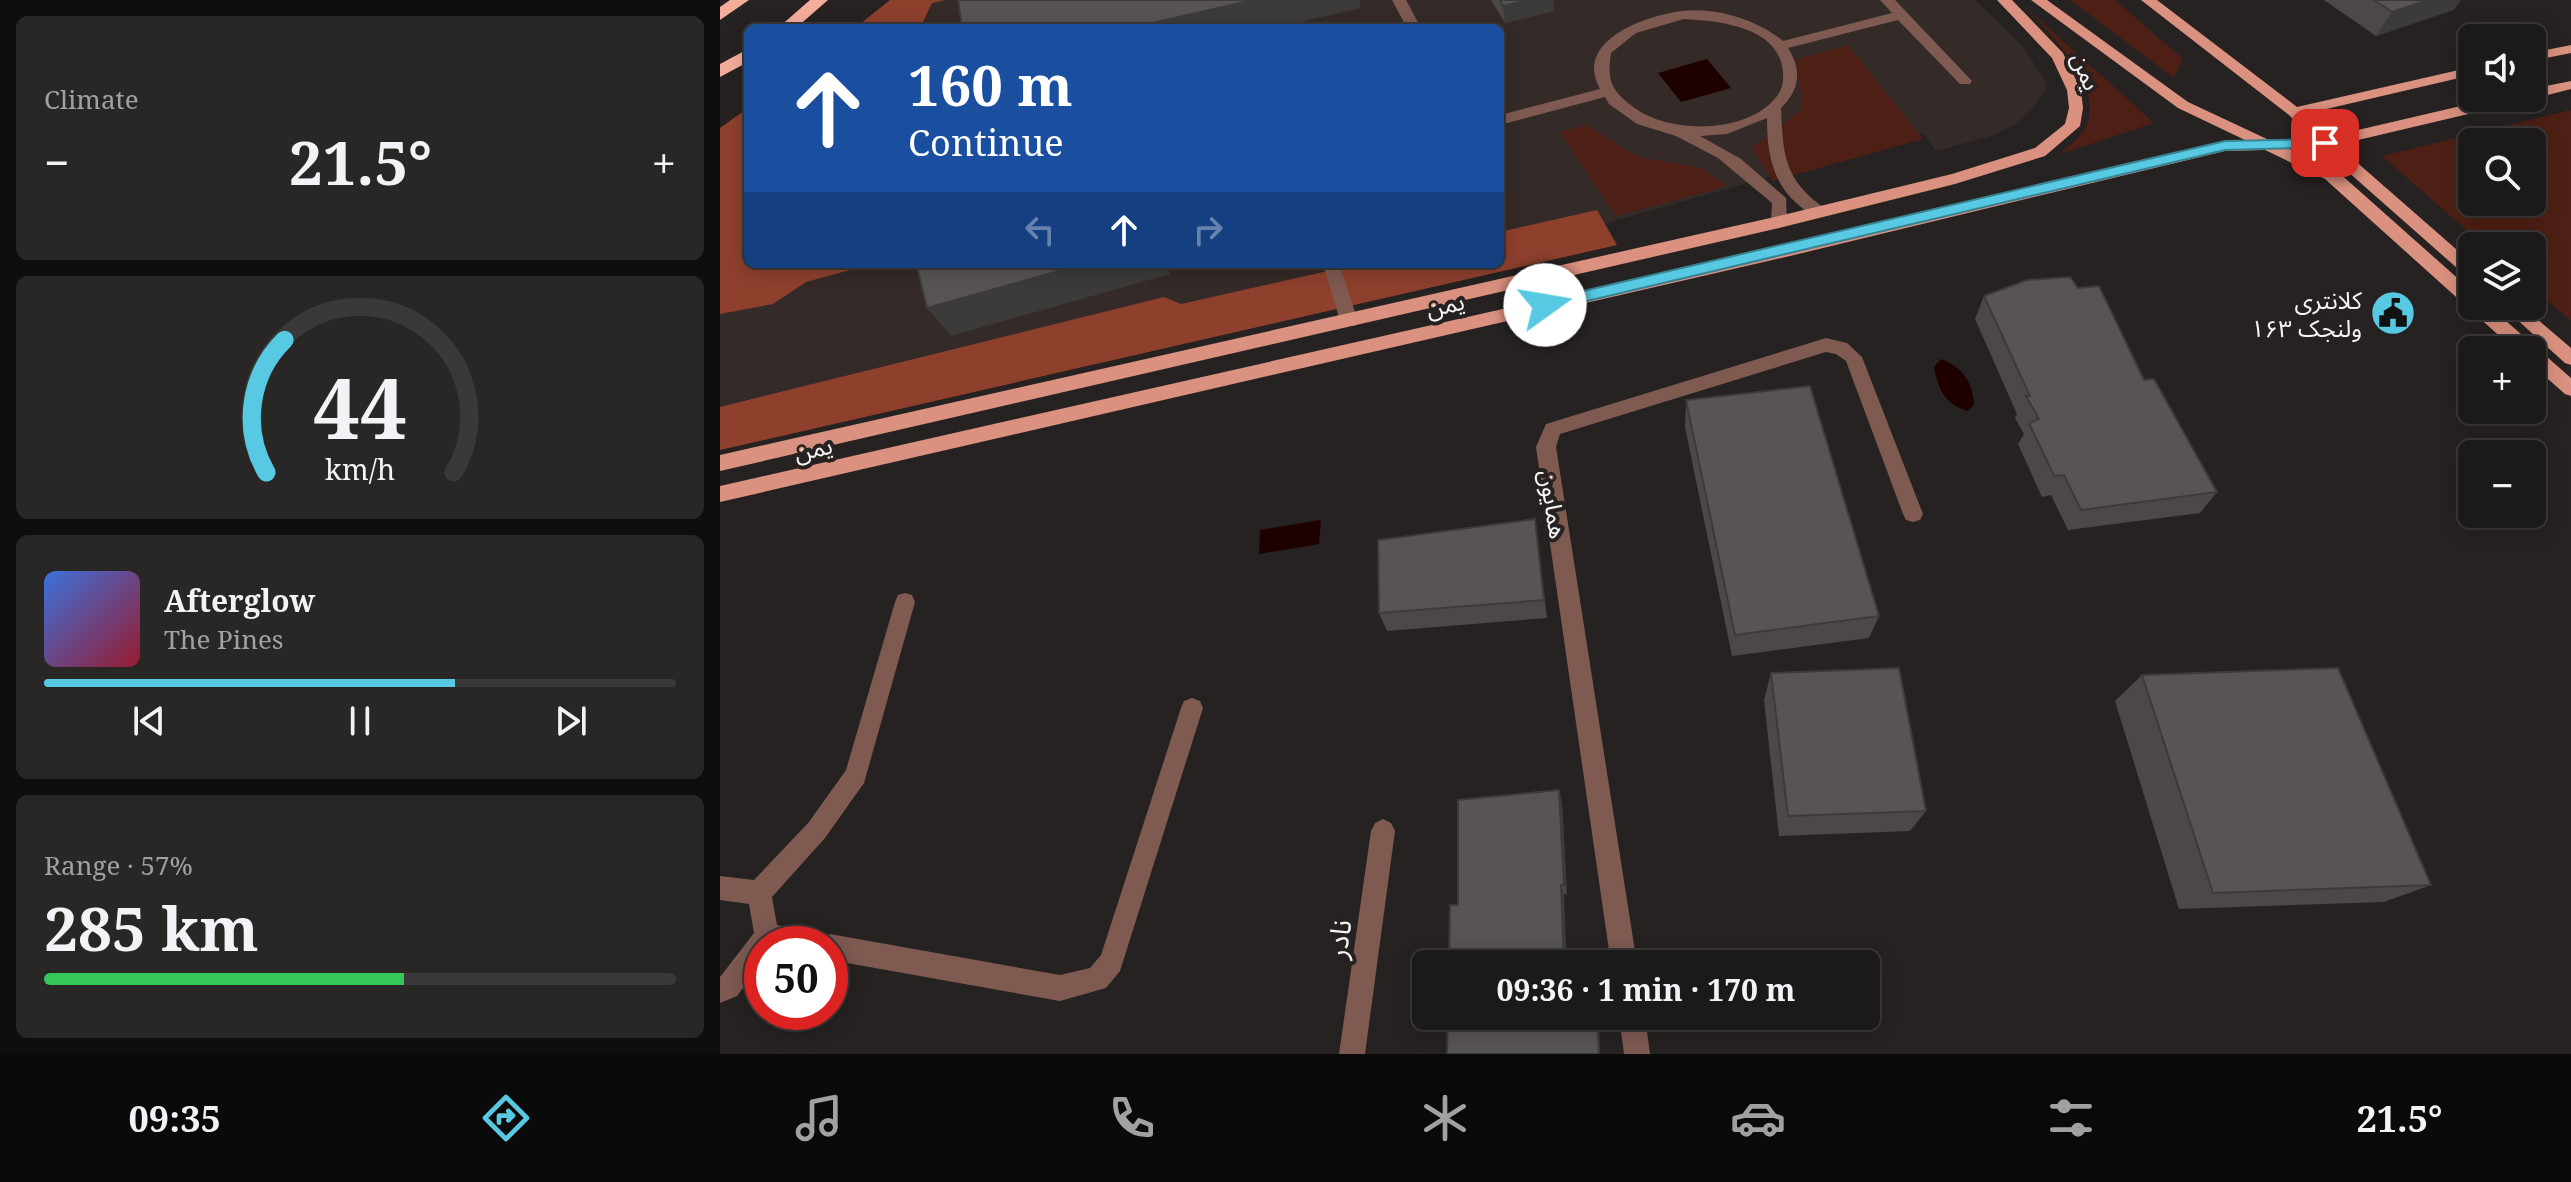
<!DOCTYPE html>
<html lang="en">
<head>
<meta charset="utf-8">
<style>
	:root { --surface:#1c1a19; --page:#292726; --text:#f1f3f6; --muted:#a0a1a2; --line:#3a3838; --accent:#57c9e2 }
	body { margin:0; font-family:"Noto Serif","Noto Sans Arabic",serif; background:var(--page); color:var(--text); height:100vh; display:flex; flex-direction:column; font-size:30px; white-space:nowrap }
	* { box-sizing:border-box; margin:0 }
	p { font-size:26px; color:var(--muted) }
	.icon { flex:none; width:44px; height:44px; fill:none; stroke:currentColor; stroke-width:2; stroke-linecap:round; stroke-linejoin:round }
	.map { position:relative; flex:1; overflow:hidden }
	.side { display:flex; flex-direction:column; gap:16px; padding:16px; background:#0f0e0e; width:720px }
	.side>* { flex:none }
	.hud { position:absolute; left:24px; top:24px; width:760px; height:244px; border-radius:12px; box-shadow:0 4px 20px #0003,0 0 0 2px var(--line); background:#1a4fa0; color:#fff; overflow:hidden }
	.controls { position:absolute; left:1738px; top:24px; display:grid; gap:16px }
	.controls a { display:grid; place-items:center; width:88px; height:88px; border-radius:12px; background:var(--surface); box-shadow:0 4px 20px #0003,0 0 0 2px var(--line); font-size:40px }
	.speed { position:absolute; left:24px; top:926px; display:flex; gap:16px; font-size:40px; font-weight:700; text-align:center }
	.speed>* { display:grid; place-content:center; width:104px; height:104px; border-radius:50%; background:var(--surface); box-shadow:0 4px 20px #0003,0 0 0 2px var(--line); line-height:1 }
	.speed .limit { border:12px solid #d22; background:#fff; color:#111 }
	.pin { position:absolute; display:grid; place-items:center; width:68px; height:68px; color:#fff; margin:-34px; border-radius:16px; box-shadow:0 4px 12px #0006 }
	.me { position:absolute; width:88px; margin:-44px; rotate:77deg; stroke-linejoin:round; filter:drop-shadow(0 0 6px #0008) }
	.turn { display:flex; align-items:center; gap:28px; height:168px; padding:0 32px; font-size:36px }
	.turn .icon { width:104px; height:104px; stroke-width:2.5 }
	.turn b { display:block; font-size:56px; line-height:68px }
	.lanes { display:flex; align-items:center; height:76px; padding:0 32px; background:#0003; justify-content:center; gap:40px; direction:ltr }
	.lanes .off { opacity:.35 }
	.big { font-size:60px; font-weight:700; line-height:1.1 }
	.side .tile { flex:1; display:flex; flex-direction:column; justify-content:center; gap:12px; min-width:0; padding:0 28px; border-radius:12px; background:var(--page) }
	.side .dial { align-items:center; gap:0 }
	.dial svg { height:208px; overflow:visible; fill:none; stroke:var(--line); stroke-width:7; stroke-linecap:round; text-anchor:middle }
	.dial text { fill:var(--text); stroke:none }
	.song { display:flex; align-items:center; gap:24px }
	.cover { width:96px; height:96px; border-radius:12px; background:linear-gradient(135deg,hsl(220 70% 55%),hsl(350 70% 35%)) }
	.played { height:8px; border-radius:4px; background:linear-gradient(90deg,var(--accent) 65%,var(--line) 65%) }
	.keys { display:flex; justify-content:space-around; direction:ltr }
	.heat { display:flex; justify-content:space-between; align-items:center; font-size:44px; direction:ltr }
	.charge { height:12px; border-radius:6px; background:linear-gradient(90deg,#34c759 57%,var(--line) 0) }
	.trip { position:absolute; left:692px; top:950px; width:468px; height:80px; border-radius:12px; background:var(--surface); box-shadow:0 4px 20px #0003,0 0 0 2px var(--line); font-weight:700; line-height:80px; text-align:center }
	.tabs { display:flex; height:128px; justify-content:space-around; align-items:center; background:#0b0a0a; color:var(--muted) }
	.tabs .icon { width:56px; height:56px }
	.tabs .on { color:var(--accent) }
	.tabs b { font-size:36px; color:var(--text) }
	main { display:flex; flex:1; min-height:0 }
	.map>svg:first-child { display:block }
	.built { fill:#342a28 }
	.green { fill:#4e2015; fill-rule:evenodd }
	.forest { fill:#8e402d }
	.water { fill:#1f0000 }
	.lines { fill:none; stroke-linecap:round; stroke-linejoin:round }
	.minor { fill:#7e5a51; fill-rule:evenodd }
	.major { fill:#db917f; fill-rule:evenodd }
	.highway { fill:#f5ad9b; fill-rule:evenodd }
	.wall { fill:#4b4847 }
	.shaded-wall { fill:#3d3b3a }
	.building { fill:#575453; stroke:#3d3b3a; stroke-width:2 }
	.route { fill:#57c9e2; stroke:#398393; stroke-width:2 }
	.labels { text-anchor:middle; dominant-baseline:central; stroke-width:8; stroke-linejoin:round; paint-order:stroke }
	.street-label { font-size:24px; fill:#f6f4f3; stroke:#252221 }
	.poi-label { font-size:24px; fill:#f6f4f3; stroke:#252221; text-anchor:end }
	.near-street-label { font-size:28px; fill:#f6f4f3; stroke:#252221 }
</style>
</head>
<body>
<main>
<section class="side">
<div class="tile"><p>Climate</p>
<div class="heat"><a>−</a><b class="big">21.5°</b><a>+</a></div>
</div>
<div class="tile dial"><svg viewBox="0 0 100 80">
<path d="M14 69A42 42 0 1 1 86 69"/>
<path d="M14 69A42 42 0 0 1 21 18" stroke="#57c9e2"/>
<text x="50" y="56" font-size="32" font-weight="700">44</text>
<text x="50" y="72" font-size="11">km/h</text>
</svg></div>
<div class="tile">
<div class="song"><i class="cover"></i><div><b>Afterglow</b><p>The Pines</p></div></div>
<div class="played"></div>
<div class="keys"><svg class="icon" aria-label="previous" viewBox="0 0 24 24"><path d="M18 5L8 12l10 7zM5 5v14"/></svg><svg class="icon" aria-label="pause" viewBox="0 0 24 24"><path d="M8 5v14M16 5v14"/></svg><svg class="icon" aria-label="next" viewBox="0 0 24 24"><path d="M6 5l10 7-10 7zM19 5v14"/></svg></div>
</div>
<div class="tile"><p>Range · 57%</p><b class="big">285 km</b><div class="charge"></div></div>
</section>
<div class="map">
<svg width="1851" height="1054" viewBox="0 0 1851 1054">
	<rect width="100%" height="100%" fill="#252221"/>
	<g class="built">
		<path d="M170,0H1255L1302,45L1328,85L1315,106L1298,123L1271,136L1216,151L1203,133L856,232L780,251V28H135Z"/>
		<path d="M28,108V264H726L0,446V128Z"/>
	</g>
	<g class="green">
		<path d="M1350,0H1395L1463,59L1454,78Z"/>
		<path d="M1301,3L1434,123L1340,154C1347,147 1357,140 1363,132C1391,89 1327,31 1301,3Z"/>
		<path d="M1128,45L1203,139L1053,181L1032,148L1082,109L1077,59Z"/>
		<path d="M1851,110V321L1812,287V246H1765L1662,156ZM1812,142V202H1752V142Z"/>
		<path d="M866,125L918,157L982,168L1007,186L896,216L840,132Z"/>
	</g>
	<g class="forest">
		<path d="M170,0H225L212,3L200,28H135Z"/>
		<path d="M28,108V264H152L86,282L53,304L0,314V128Z"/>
		<path d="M877,210L897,245L0,450V407L444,297L461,304L639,264H780V232Z"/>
	</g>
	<g class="water">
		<path d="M987,59L1011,88L961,102L938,73Z"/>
		<path d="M1221,359C1242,367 1253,382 1254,405L1248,411C1225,405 1218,389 1214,367Z"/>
		<path d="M601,520L599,544L539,554L540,530Z"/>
	</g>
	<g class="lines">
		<g class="minor">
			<path d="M672,0H686L701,28H687Z"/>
			<path d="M1160,0H1175L1252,81L1250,84H1240L1178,20L1068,48C1082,70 1080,90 1061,108C1063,155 1064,179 1104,208V216C1094,218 1088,213 1081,207C1052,184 1047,153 1047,118L1007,134L980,136L1021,159L1066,198L1067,222L1059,228L1051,222L1052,203L998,158L956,136L917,124L889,104L885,97L780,125V115L880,89C853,41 926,15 963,11C996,7 1038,20 1063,41L1172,13ZM964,19C998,21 1054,26 1062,66C1064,77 1064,87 1057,96C1029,134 952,134 916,109C891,91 887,82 891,53L916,33Z"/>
			<path d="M603,264H619L638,321L635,326H623L620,321Z"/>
			<path d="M1106,338L1127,343L1142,357L1203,514L1200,520L1193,522L1186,520L1183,514L1126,361L1116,354L1106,352L840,434L836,447L917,964H891L816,447L826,424Z"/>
			<path d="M185,593L192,595L195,602L144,783L105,838L52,897L57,925L92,931L102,938L110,934L340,975L370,968L381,955L461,708L464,701L472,698L480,701L483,708L400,971L386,988L340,1001L110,960V944H42V963L17,996L0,1003V977L34,933L29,904L0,900V876L34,880L89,822L126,770L175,602L178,595Z"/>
			<path d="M663,819L671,823L675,831L645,1054H619L651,831L655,823Z"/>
			<path d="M899,1016H925L930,1054H904Z"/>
		</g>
		<g class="major">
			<path d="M1277,0H1292L1343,53L1361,90L1363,108L1360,126L1325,156L1235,184L1059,228L0,471V455L1059,216L1232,174L1315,148L1345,124L1349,108L1347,90L1332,58Z"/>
			<path d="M1311,0H1327L1468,102L1549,140L1592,138L1569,115L1421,0H1437L1577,107L1752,67V75L1585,114L1608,137L1775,98H1802L1795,103L1617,145L1752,263V278L1746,276L1601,148L1569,149L1617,171L1752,291V306H1769L1851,378V396L1845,394L1812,365V350H1795L1605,179L1545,150L1505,151L1070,256L0,502V486L1070,244L1505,141L1525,140L1458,108Z"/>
			<path d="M1851,45V53L1812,61V53Z"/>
			<path d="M1851,81V89L1812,99L1810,98L1812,89Z"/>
			<path d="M1782,306H1802L1851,348V365L1845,363Z"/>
		</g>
		<g class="highway">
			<path d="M10,0H29L0,20V7Z"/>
			<path d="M90,0H108L76,28H58Z"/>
			<path d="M28,49V62L0,77V64Z"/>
		</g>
	</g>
	<g class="wall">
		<path d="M771,0H833L834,11L785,23Z"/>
		<path d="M1604,0H1741L1733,10L1656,36Z"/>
		<path d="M1264,296L1424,380L1497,492L1480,513L1348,530L1331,495L1322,497L1298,444L1304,434L1295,418L1297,414L1255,319Z"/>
		<path d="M966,400L1159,616L1149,638L1012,656L965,427Z"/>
		<path d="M815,519L827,618L667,631L659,613Z"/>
		<path d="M1051,673L1206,811L1190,831L1059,836L1044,700Z"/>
		<path d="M1422,675L1711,885L1664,902L1459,909L1395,701Z"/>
		<path d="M842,802L847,894L738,905Z"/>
	</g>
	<g class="shaded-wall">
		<path d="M533,0H639L641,8L555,28H411Z"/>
		<path d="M807,0H833L834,11L785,23L783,6Z"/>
		<path d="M1708,0H1741L1733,10L1656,36L1672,12Z"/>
		<path d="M364,264H447L450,274L231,336L207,308Z"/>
		<path d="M815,519L818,539L827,618L824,600Z"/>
		<path d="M839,790L842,802L847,894L844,885Z"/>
		<path d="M841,885L844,894L847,964H844Z"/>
		<path d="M877,1016L879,1019L880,1054H879Z"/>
	</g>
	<g class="building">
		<path d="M238,0H533L411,28H242Z"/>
		<path d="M780,0H807L783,6Z"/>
		<path d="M1654,0H1708L1672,12Z"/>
		<path d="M196,264H364L207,308Z"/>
		<path d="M1350,277L1358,288L1379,286L1424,380L1434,379L1497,492L1361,510L1344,475L1334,476L1309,423L1319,419L1306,396H1310L1264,296L1307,280Z"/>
		<path d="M1090,386L1159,616L1015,635L966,400Z"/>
		<path d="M815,519L824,600L659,613L658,540Z"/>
		<path d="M1179,668L1206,811L1068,816L1051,673Z"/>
		<path d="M1618,668L1711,885L1493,893L1422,675Z"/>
		<path d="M839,790L844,885H841L844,964H729L730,905H738V800Z"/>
		<path d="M728,1016H877L879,1054H727Z"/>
	</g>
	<path class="route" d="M1605,139L1610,140V147L1505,150L825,311L818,305L825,300L1505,141Z"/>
	<defs>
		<g id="civic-disc" transform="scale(2.3)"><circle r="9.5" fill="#57c9e2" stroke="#252221"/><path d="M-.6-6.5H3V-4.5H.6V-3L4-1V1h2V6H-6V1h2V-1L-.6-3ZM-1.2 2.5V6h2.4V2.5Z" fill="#111"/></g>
	</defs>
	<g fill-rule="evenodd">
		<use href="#civic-disc" x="1673" y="313"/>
	</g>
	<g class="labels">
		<g class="street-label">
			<text transform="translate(1367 71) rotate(68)">یمن</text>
			<text transform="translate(725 304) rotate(-13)">یمن</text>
			<text transform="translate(93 448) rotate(-13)">یمن</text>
			<text transform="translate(834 504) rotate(81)">همایون</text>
		</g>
		<g class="poi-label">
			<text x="1642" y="299">کلانتری<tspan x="1642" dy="28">۱۶۳ ولنجک</tspan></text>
		</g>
		<g class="near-street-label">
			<text transform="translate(618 939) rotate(-82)">نادر</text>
		</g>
	</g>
</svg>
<div class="controls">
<a><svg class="icon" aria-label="sound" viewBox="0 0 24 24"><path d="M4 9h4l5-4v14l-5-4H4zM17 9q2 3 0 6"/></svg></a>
<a><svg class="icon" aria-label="search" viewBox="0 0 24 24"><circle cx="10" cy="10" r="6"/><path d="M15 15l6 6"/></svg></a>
<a><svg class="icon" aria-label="layers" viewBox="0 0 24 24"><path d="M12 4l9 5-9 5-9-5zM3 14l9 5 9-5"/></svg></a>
<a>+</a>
<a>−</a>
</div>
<div class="speed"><div class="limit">50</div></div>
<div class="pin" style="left:1605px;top:143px;background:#d93025"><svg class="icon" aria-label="arrive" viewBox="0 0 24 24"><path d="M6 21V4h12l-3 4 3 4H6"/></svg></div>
<svg class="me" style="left:825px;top:305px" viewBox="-20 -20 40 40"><circle r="19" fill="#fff"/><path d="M0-13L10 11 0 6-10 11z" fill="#57c9e2"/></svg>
<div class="trip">09:36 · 1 min · 170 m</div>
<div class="hud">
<div class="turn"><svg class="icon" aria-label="ahead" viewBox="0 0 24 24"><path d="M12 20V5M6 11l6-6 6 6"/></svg><div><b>160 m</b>Continue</div></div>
<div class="lanes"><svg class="icon off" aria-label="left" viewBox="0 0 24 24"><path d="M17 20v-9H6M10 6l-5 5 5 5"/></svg><svg class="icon" aria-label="ahead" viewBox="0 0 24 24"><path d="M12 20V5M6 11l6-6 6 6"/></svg><svg class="icon off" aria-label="right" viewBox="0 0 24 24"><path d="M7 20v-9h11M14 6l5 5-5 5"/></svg></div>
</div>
</div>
</main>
<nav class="tabs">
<b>09:35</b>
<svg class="icon on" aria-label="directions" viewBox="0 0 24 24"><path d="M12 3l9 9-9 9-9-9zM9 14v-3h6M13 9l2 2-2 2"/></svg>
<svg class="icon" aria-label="music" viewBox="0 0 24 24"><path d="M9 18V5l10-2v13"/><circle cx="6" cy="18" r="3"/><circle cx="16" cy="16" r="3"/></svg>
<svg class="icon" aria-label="phone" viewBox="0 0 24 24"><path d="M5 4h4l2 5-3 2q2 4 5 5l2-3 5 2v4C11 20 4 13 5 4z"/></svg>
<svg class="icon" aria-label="climate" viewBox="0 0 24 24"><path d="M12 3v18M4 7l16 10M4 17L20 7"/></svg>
<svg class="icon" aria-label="car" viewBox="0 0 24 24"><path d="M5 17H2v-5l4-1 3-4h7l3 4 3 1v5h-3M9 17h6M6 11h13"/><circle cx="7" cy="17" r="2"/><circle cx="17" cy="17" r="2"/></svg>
<svg class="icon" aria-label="filters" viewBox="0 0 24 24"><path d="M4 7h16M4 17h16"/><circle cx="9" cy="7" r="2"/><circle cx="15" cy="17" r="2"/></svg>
<b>21.5°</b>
</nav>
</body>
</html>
